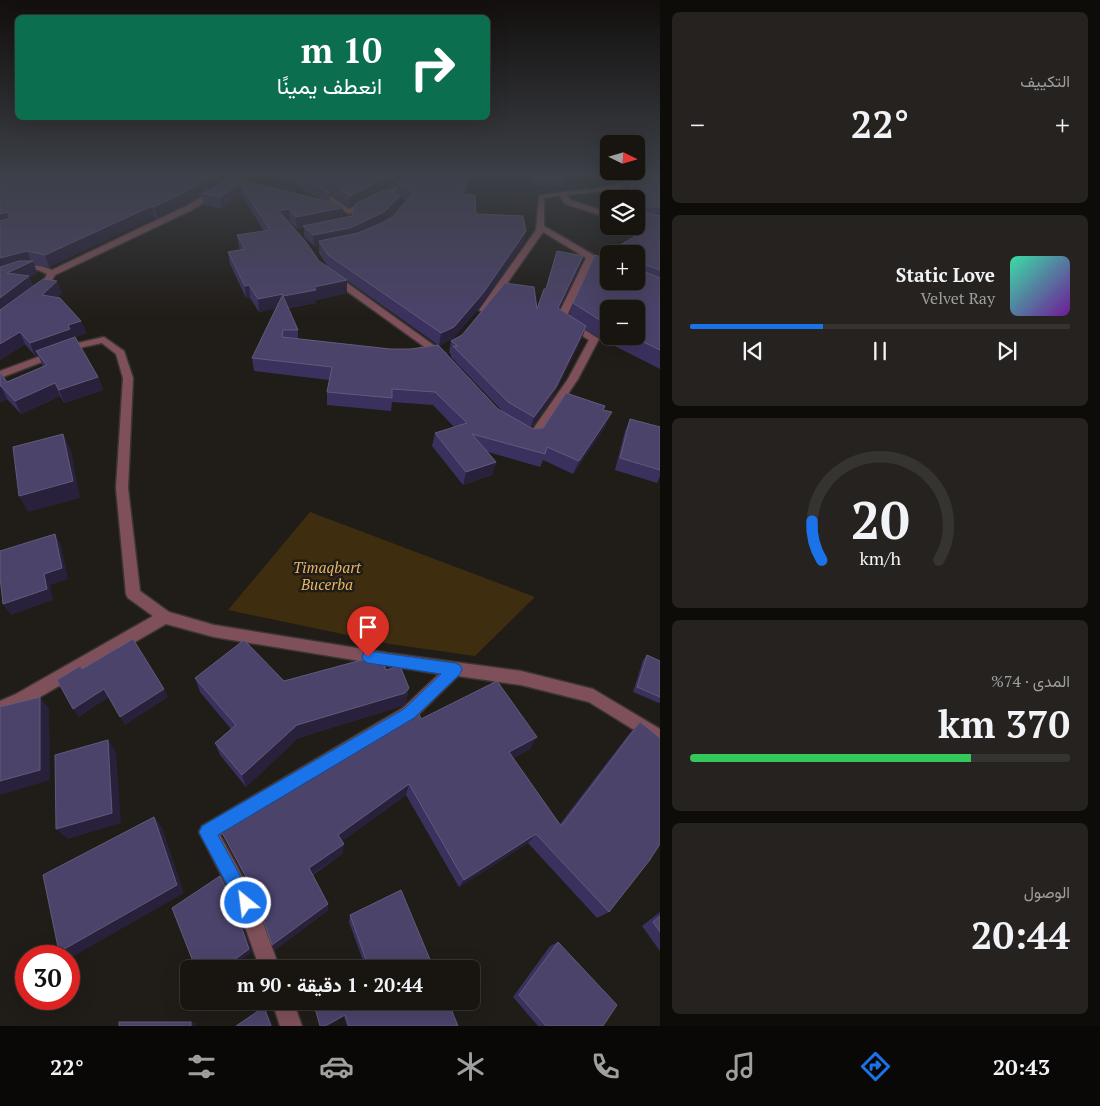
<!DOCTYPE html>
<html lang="ar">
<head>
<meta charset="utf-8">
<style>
	:root { --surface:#181511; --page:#25221f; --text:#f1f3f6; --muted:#9f9f9f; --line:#363431; --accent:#1a73e8 }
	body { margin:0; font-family:"PT Serif",Vazirmatn,serif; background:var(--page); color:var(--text); direction:rtl; height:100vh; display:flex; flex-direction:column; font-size:19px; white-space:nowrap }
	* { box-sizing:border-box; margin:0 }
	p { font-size:16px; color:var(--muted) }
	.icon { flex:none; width:28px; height:28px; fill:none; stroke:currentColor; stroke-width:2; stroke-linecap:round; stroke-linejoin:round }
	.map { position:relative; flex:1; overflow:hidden; direction:ltr }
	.sheet { display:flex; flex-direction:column; gap:12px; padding:12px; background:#0d0c09; width:440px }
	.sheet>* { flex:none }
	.banner { position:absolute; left:15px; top:15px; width:475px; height:105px; border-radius:8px; box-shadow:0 5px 20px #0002,0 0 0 1px var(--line); direction:rtl; background:#0b6e4f; color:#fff; overflow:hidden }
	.needle { width:32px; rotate:95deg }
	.tools { position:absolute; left:600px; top:135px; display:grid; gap:10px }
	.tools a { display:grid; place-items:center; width:45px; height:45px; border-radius:8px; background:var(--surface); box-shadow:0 5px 20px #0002,0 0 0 1px var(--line); font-size:25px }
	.speed { position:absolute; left:15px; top:945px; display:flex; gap:10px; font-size:25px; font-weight:700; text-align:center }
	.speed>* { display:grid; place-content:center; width:65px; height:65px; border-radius:50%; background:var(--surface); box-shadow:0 5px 20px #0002,0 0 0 1px var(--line); line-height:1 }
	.speed .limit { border:8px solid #d22; background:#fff; color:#111 }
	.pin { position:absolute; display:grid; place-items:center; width:42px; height:42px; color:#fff; margin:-51px -21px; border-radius:50% 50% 50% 0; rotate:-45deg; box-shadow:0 0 5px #0007 }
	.pin .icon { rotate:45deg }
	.me { position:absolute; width:55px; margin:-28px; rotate:331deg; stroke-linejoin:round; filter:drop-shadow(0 0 4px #0008) }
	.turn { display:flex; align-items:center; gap:18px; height:105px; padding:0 25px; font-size:22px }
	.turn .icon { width:65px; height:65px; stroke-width:2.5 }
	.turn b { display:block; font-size:35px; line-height:42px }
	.big { font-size:38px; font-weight:700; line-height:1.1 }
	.sheet .widget { flex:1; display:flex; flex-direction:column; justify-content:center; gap:8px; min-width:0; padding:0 18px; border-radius:8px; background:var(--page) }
	.sheet .dial { align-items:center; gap:0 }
	.dial svg { height:130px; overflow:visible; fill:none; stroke:var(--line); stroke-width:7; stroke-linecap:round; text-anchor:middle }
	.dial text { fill:var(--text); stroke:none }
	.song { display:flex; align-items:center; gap:15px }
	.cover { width:60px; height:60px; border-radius:8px; background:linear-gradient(135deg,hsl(160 70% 55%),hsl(280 70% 35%)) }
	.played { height:5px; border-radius:2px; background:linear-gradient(90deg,var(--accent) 35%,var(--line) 35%) }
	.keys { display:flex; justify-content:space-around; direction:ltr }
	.heat { display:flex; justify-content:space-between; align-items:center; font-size:28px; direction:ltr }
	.charge { height:8px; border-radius:4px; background:linear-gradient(90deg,#34c759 74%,var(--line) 0) }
	.trip { position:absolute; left:180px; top:960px; width:300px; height:50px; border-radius:8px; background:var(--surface); box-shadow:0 5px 20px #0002,0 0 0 1px var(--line); font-weight:700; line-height:50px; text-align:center; direction:rtl }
	.menu { display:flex; height:80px; justify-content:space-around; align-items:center; background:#0a0807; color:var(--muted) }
	.menu .icon { width:35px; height:35px }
	.menu .current { color:var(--accent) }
	.menu b { font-size:22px; color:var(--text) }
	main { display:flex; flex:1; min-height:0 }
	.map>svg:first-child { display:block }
	.green { fill:#3f2d10 }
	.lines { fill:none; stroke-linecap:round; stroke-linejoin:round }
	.street-casing { stroke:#3a3631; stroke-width:3 }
	.street { fill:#80505a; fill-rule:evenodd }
	.wall { fill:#3b315e; fill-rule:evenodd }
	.shaded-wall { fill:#29213c }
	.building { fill:#4c436b; stroke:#625a7b }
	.route { fill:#1a73e8; stroke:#114b97 }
	.labels { text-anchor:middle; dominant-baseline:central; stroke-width:5; stroke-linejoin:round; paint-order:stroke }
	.park-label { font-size:15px; font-style:italic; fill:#eab667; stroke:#201c17 }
</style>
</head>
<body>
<main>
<section class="sheet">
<div class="widget"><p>التكييف</p>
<div class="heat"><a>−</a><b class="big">22°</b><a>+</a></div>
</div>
<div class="widget">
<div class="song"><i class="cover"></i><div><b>Static Love</b><p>Velvet Ray</p></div></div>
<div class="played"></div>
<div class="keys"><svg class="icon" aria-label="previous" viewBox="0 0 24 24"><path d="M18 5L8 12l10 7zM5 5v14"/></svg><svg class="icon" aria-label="pause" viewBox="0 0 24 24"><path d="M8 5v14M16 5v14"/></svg><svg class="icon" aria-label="next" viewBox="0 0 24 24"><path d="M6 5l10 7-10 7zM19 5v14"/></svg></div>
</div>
<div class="widget dial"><svg viewBox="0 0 100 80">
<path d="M14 69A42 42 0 1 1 86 69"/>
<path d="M14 69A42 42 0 0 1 8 45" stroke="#1a73e8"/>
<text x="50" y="56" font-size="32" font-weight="700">20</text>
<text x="50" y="72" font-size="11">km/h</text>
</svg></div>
<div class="widget"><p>المدى · 74%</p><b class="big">370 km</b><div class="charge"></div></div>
<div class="widget"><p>الوصول</p><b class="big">20:44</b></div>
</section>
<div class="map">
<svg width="660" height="1026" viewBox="0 0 660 1026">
	<rect width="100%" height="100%" fill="#201c17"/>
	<path class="green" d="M310,512L535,597L475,656L390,644L228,610Z"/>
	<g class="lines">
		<g class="street-casing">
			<g id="street">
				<path d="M242,174H251L192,210L55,275L51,282L44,280L47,274L38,270H26L0,279V273C18,267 34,261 52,270L186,206Z"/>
				<path d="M421,174H430L349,214L314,189L319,188L349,209Z"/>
				<path d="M628,174H635L636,179L620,189L566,195L571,200L609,213V218L565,204L559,195L544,198V226L609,264V270L592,261L566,318L599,339L578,379L537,440H529L522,435L524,432H531L568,379L589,340L556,319L586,258L543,232L487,312L484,313L479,310L536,230L539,196C566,189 606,193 629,178Z"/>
				<path d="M330,275H336L446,354V358H440L330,279Z"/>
				<path d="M104,337L124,351L133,378L128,488L140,591L169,612L214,625L388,653L521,671L593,689L660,729V746L589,702L521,685L458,676L415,718L220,835L253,896L280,969H260L238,907L199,832L202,826L403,708L439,674L214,637L166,624L28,704L0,717V701L16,694L153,616L128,598L126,594L116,488L123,378L116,354L102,343L79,348L0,378V371L73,344Z"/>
				<path d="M272,1001H293L302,1026H280Z"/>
			</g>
		</g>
		<use href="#street" class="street"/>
	</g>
	<g class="wall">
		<path d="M0,174L219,184L230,178L322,200L276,174H311L308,176L314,180V174H471L465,194L476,214L526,231L523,243L482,305L452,339L439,346L498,409L504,413L451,357V354L449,353L451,341L537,309L546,289L583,256L580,267L559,309L569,316L573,303L609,281L636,254H613L615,248L634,237L631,226H636V199H626L624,189L628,176L660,174V369L601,339L585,329L582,338L552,398L531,428L533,429L543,428L603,410L606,425L573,474L543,460L540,467L488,452L496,462L492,475L463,485L432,446L435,433L454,427L433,405L392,402L391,411L327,405V392L329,380L254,371L252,358L276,308L259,312L250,298H246L230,264L228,252L240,250L239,247L237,235L264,231L241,194L222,209L204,205L202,195L185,204L157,218L154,217L49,267L34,264L37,273L29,277L33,286L62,293L57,297L81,321L86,333L73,338L98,377L103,390L64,403L60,396L21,414L7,399L0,402V372L7,382L43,366L42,364L38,355L35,356L25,344L0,360ZM397,184L396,194L383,191ZM330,193L350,207L355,205L352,216L342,218L330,202ZM400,197L406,201L393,216L384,222L399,207ZM288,221H289L297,229L304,228V236L314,246L319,245V253L328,267L438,345L411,349H390L298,339V330L288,308L316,303V300L347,293L319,261ZM609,309L636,336H609Z"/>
		<path d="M532,174H565L566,179L564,187L536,186Z"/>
		<path d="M630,419L660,470V476L657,483L615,470L625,431Z"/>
		<path d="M647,655L660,661V702L659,703L633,692L643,660Z"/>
		<path d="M386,670L409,688L406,702L402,706L298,738L246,787L220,755L215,743L231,729L200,692L195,678L284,681Z"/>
		<path d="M421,719L530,749L513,758L560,824L629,734L640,722L609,912L597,918L528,843L459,887L406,795L342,841L343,853L313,875L328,904V910L275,950L253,892L220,829L305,778Z"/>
		<path d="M660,912V951L642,926Z"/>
		<path d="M350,915L434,969L365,966L349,922Z"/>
		<path d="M558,942L603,1026H538L513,997L550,946Z"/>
		<path d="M313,1001L458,1026H347L344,1017Z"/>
	</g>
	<g class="shaded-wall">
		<path d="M217,174H218L219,185L202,194V195L185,204L157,218L154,207Z"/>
		<path d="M394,174H416L350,207V196Z"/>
		<path d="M469,174H471L470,179L461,205L463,194Z"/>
		<path d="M623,174H628L627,177L622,180Z"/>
		<path d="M240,183L241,194L222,209L220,197Z"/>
		<path d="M400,196L399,207L383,223L350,238L319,241V245L314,246L313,235Z"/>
		<path d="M343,205L342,219L303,226L304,228L297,229L296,217Z"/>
		<path d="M152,206L154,217L49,267L45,255Z"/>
		<path d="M289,209V221L279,223V211Z"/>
		<path d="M6,212L11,223L0,226V214Z"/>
		<path d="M526,231L523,243L482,305L452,339L439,346L441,333Z"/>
		<path d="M27,251L31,262L33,261L37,273L29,277L34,288L0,315V258Z"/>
		<path d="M583,256L580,267L554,320L558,308Z"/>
		<path d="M347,280V293L316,300V303L284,308L283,296L314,287Z"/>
		<path d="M57,281L62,293L47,308L42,295Z"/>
		<path d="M249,285L250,298H246L245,286Z"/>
		<path d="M283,294L284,306L259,312L258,299Z"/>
		<path d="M81,321L86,333L36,351L38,355L35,356L30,343L68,325Z"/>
		<path d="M586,326L582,338L552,398L530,429L534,417Z"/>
		<path d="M20,332L25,344L0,360V344Z"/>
		<path d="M98,377L103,390L64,403L59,390Z"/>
		<path d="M55,383L60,396L21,414L15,401Z"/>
		<path d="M0,386H1L7,399L0,402Z"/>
		<path d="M612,412L606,425L573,474L579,461Z"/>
		<path d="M63,434L71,450L80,498L28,512L19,496Z"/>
		<path d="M496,462L492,475L463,485L466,472Z"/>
		<path d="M55,534L61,545L68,579L50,585L53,600L11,615L3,604L44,574Z"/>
		<path d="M409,688L406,702L402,706L298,738L246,787L242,775L297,725Z"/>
		<path d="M104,689L109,697L79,717L73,709Z"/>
		<path d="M164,689L168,697L125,725L120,717Z"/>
		<path d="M40,697L49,709L50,780L0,795V781Z"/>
		<path d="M537,737L530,749L503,763L509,752Z"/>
		<path d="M108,740L116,752L121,823L68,839L56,829Z"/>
		<path d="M409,784L406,795L338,844V835Z"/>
		<path d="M154,817L162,827L184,893L72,957L59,952Z"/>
		<path d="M536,834L528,843L459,887L464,880Z"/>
		<path d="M344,844L343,853L310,876L309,868Z"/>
		<path d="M220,876L236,908L252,952L230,969H222Z"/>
		<path d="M328,904V910L275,950L272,945Z"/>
		<path d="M264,1007L266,1009L273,1026H271Z"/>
		<path d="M345,1015L344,1017L329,1026H325Z"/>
		<path d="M191,1022L196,1023V1026H191Z"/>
	</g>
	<g class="building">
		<path d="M0,174H217L183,193L154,207L152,206L45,255L27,251L0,258V221L10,218L11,215L6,212L0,214Z"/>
		<path d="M296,174H306L330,193Z"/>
		<path d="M319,174H394L350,196Z"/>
		<path d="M413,174H469L463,194L475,195L476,214L523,216L526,231L484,292L454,327L441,333L328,255L319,241L358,233L382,223L393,216L413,193L397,183Z"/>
		<path d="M536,174H565L566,179L537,178Z"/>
		<path d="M631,174H660V208L641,205L639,207V212L660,216V270L640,263L637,267L638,269L660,278V350L631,336H636V309H609V326L573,303L595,255L601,257L606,254L609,255V281H636V254H615V248L646,230L640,229L636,213V199H633L628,176Z"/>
		<path d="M230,178L343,205L342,208L296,217L289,209L279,211L306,242L319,261L347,280L314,287L316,290L283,296L298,330H283L282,337L390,349H411L438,345L498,409L533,429L543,428L566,393L605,406L603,410L612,412L579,461L547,447L545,454L472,434L496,462L466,472L435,433L467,423L435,392L392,389V398L327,392L332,367L252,358L283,294L258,299L249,285L245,286L228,252L245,249L237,235L270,230L240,183L220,197L202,194Z"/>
		<path d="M387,189L400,196L384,212L350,228L313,235L303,226L352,216L355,204Z"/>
		<path d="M557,251L583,256L558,308L586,326L556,387L534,417L508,402L453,346H458L451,341L462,335L505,283L534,287L537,309L544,289H546Z"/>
		<path d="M19,261H33L7,273L29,276L0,298V267Z"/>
		<path d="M43,279L57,281L42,295L60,298L81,321L68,325L70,329L30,343L20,332L0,344V310Z"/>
		<path d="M75,337L98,377L59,390L55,383L15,401L1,386H0V372L7,382L47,365L36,351Z"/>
		<path d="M630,419L660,427V470L620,458Z"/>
		<path d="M63,434L73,481L19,496L13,447Z"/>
		<path d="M55,534L62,568L44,574L47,589L3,604L0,577V551Z"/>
		<path d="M133,639L164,689L120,717L104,689L73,709L57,680L80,666L82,669Z"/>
		<path d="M244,640L284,681L380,655L386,670L400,666L409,688L405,693L297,725L242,775L215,743L236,725L195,678Z"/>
		<path d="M647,655L660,661V697L637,687Z"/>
		<path d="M497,681L537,737L509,752L561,826L640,722L660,738V844L649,861L609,912L536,834L464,880L409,784L338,835L344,844L309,868L328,904L272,945L252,888L220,829L297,780L303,776L305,778L348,750L417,709L421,719Z"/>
		<path d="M40,697V770L0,781V707Z"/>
		<path d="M108,740L112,813L56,829L55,755Z"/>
		<path d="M154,817L177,885L59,952L43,875Z"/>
		<path d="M220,876L233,903L249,949L222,969H196L172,908Z"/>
		<path d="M401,890L434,969H360L368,965L350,915Z"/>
		<path d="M660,916V932L653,922Z"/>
		<path d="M558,942L617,1005L603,1026H546L519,995Z"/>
		<path d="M313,1001H448L458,1026H349L345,1015L325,1026H320Z"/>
		<path d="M264,1007L271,1026H236Z"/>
		<rect x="119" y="1022" width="72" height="4"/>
	</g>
	<linearGradient id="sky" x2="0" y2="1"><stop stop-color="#120f0d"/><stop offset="0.55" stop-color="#3c4047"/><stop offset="1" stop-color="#3c4047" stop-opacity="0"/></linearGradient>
	<rect width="660" height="318" fill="url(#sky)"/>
	<path class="route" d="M368,651L455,663L460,665L462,669L460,674L414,718L218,835L255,903L252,909L246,911L240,909L202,838L199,832L202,826L404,709L441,674L368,663L364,661L362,657L364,652Z"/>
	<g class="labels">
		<g class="park-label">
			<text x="327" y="567">Timaqbart<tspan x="327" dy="17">Bucerba</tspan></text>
		</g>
	</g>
</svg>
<div class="tools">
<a><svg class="needle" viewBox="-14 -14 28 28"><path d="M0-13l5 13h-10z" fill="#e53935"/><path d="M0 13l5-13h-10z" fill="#9f9f9f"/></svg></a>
<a><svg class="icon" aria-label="layers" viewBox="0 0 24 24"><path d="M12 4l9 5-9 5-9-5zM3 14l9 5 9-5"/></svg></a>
<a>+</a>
<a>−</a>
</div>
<div class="speed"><div class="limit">30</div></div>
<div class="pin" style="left:368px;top:657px;background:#d93025"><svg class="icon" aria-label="arrive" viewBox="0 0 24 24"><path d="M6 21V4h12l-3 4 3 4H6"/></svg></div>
<svg class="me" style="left:246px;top:903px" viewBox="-20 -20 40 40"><circle r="17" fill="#1a73e8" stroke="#fff" stroke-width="3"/><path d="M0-11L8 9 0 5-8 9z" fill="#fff"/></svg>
<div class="trip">20:44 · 1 دقيقة · 90 m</div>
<div class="banner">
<div class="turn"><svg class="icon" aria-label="right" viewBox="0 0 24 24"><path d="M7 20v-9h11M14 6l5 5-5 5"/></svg><div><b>10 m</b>انعطف يمينًا</div></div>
</div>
</div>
</main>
<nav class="menu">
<b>20:43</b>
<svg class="icon current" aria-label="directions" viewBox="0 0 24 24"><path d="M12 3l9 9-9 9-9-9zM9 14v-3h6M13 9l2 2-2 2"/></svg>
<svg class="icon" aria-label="music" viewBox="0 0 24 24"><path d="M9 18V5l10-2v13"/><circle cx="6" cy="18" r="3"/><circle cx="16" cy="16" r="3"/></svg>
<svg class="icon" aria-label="phone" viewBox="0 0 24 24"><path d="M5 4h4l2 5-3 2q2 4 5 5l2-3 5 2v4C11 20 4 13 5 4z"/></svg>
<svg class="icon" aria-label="climate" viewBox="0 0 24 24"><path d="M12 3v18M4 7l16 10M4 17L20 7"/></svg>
<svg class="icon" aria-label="car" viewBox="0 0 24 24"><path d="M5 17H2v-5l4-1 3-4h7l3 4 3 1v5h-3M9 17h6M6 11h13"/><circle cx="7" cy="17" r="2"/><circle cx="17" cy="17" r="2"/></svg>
<svg class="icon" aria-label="filters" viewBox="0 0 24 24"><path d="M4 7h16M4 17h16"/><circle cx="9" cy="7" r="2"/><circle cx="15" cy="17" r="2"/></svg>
<b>22°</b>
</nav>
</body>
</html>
